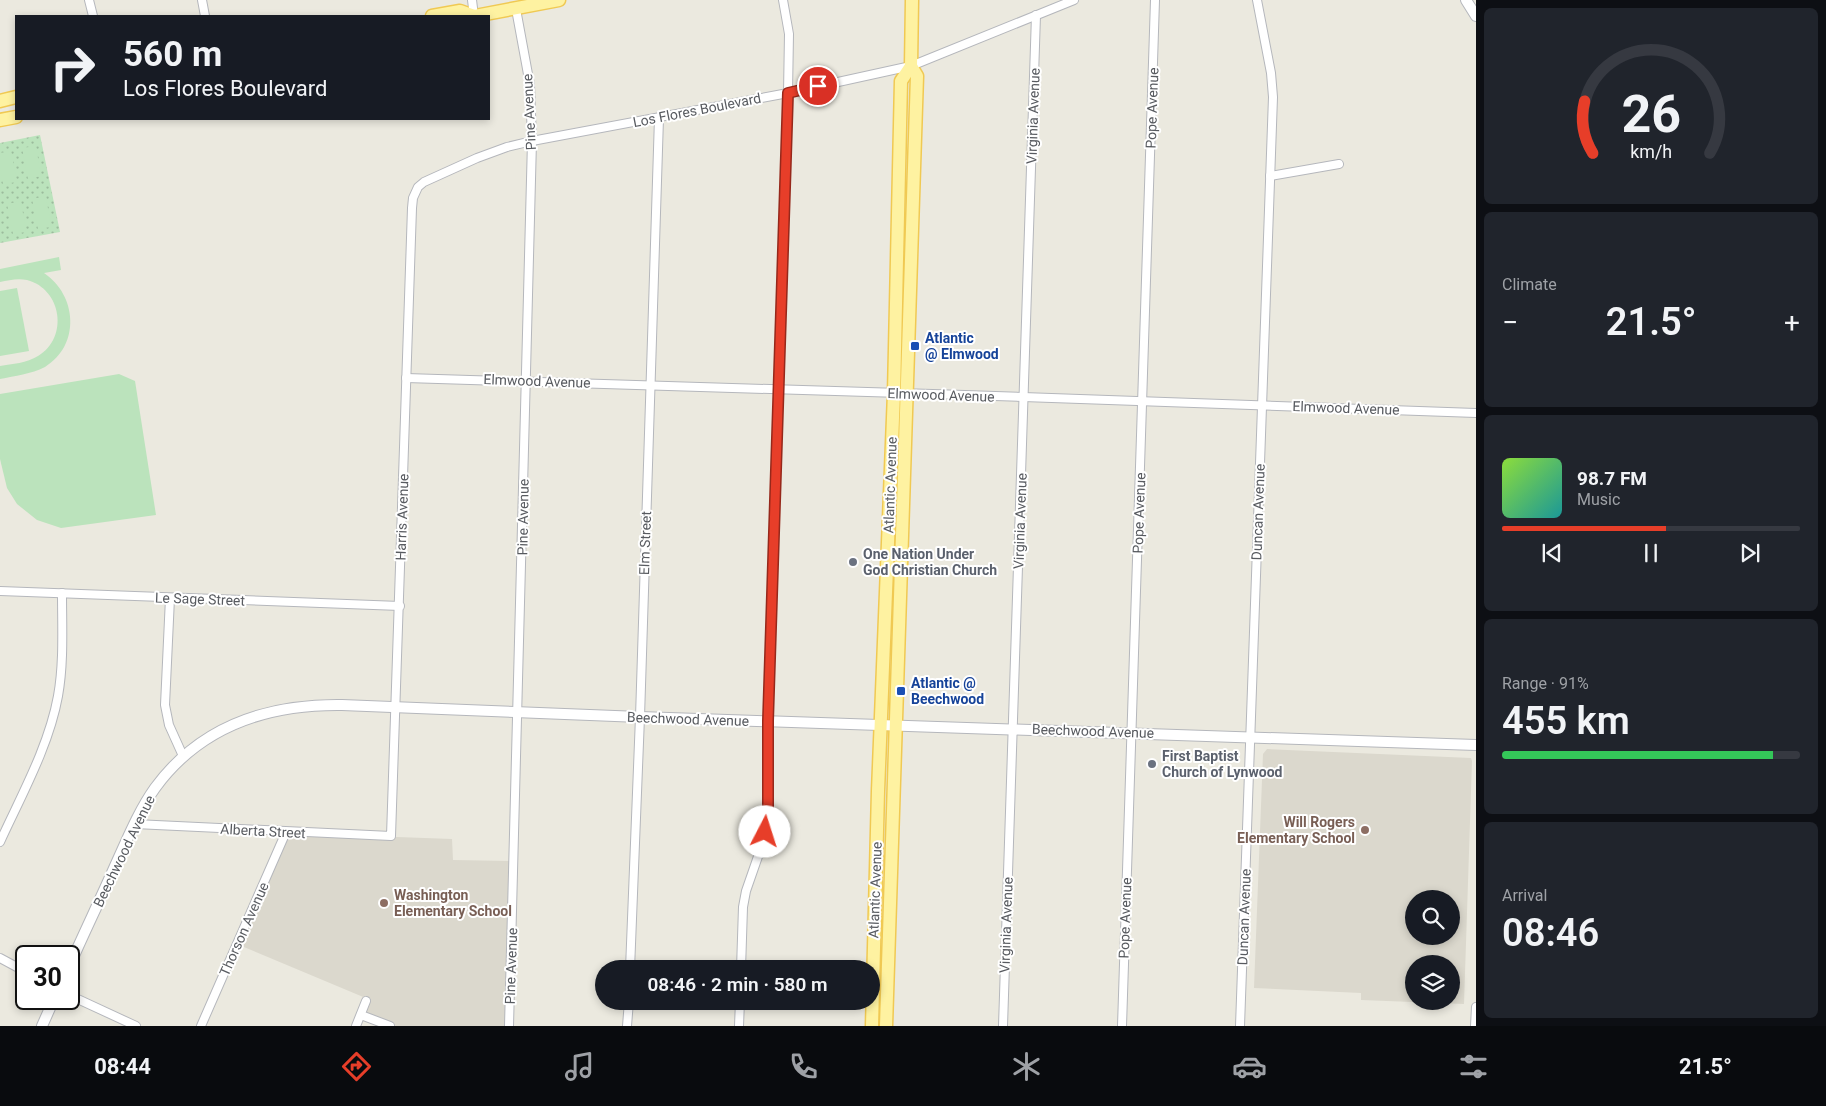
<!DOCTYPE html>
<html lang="en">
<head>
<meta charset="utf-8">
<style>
	:root { --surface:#171b24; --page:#20242c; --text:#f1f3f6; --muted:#9ea1a6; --line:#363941; --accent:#e73e29 }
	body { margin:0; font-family:Roboto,sans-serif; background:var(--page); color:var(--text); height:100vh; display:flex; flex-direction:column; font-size:19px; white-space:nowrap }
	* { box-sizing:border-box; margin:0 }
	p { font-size:16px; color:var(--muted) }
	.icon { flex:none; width:28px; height:28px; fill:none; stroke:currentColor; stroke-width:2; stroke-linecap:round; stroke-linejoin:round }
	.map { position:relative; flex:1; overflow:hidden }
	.side { display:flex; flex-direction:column; gap:8px; padding:8px; background:#0d0f14; width:350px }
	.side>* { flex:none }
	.hud { position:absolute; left:15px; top:15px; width:475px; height:105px; border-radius:0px; box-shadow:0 2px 8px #0003; background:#171b24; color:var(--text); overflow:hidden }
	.buttons { position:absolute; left:1405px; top:890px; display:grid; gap:10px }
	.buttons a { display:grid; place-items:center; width:55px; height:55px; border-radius:50%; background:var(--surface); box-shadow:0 2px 8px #0003; font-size:25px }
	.speed { position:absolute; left:15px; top:945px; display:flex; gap:10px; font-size:25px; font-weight:700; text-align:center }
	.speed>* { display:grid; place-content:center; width:65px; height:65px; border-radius:50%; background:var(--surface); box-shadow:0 2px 8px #0003; line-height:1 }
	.speed .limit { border:2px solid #111; border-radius:8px; background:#fff; color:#111 }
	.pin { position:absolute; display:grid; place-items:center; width:42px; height:42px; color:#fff; margin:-21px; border:2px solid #fff; border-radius:50%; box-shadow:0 1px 5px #0007 }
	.me { position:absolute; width:55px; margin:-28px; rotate:5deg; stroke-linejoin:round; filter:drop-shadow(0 0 4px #0008) }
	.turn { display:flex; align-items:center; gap:18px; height:105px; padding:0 25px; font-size:22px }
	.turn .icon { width:65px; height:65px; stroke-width:2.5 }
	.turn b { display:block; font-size:35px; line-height:42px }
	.big { font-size:38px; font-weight:600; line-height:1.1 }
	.side .tile { flex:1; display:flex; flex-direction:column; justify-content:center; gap:8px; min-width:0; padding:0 18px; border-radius:8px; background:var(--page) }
	.side .dial { align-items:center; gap:0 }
	.dial svg { height:130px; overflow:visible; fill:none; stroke:var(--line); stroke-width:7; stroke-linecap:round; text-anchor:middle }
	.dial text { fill:var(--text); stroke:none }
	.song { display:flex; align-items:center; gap:15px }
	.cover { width:60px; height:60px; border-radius:8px; background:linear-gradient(135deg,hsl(90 70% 55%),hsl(180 70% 35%)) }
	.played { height:5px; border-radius:2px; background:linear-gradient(90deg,var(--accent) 55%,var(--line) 55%) }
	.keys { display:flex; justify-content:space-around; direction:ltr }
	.heat { display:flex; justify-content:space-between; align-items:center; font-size:28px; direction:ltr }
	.charge { height:8px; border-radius:4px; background:linear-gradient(90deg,#34c759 91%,var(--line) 0) }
	.trip { position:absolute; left:595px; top:960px; width:285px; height:50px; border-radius:25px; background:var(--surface); box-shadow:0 2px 8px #0003; font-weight:600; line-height:50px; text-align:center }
	.tab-bar { display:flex; height:80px; justify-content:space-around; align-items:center; background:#090b0e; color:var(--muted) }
	.tab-bar .icon { width:35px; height:35px }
	.tab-bar .active { color:var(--accent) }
	.tab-bar b { font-size:22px; color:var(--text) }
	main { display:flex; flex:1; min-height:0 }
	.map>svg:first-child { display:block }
	.education { fill:#dbd8cd; fill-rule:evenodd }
	.grass { fill:url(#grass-dots) }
	.garden { fill:#bbe3bc }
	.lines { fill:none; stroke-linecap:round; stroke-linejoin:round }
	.minor-casing { stroke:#b5b7bc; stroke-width:10 }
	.tertiary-casing { stroke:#b5b7bc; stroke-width:12 }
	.primary-casing { stroke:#f0c953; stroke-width:15 }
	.minor { stroke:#fff; stroke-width:8 }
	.tertiary { stroke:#fff; stroke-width:10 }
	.primary { stroke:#fef2a1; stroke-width:12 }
	.route-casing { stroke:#96281b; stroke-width:12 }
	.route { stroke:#e73e29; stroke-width:9 }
	.transit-dot { fill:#1a4fb4; stroke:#fff; stroke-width:2 }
	.worship-dot { fill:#6b7280; stroke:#fff; stroke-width:2 }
	.education-dot { fill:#8d6e63; stroke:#fff; stroke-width:2 }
	.labels { text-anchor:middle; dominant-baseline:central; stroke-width:4; stroke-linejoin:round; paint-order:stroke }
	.street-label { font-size:14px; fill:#585b60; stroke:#fff }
	.transit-label { font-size:14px; font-weight:bold; fill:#164399; stroke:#fff; text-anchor:start }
	.worship-label { font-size:14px; font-weight:bold; fill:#5b616d; stroke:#fff; text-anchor:start }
	.education-label { font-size:14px; font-weight:bold; fill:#785e54; stroke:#fff; text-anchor:end }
</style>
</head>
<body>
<main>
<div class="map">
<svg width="1476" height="1026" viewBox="0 0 1476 1026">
	<defs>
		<pattern id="grass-dots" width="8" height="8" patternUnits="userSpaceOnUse" patternTransform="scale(1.25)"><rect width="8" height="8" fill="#bbe3bc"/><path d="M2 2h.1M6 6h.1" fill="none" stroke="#9bbb9c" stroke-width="1.8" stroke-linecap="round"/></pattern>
	</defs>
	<rect width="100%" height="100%" fill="#ebe9df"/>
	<g class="education">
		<path d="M1267,749L1471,758L1472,761L1464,1004L1361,1000V993L1254,988L1263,754ZM1414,899H1451V936H1414ZM1414,964H1451V1001H1414Z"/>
		<path d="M287,833L452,839L453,860L512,861L508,1026H396L362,1014L368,999L239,945Z"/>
	</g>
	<path class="grass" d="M40,135L60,232L0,243V143Z"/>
	<g class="garden">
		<path d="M36,146L41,176L28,179L22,148Z"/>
		<path d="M11,151L17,182L3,184L0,169V153Z"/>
		<path d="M46,196L51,227L38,229L32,199Z"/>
		<path d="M21,201L26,232L13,234L7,204Z"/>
		<path d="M59,257L61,270L44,273C77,295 81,345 45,367C31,374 15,376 0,379V366C12,364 27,363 38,356C69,338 62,289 27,280C18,278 9,280 0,282V269Z"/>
		<path d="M17,288L29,351L0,356V291Z"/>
		<path d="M119,374L135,381L156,515L61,528L37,520L17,504L7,488L0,459V394Z"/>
	</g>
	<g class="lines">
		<g class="minor-casing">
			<g id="minor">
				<path d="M89,0L93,16"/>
				<path d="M202,0L205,16"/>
				<path d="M472,0L474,16"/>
				<path d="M1270,176L1339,164"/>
				<path d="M406,378L965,395L1476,413"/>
				<path d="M0,591L400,606"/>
				<path d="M170,598L165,705L169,725L183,756"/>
				<path d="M135,824L391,836L412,208L413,198L418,187L424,182L477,158L507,147L532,141L788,93L911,66L1074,0"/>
				<path d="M0,842C21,796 49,746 58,696C64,663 62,627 62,593"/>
				<path d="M0,958L26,972"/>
				<path d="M630,969L640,717L659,118"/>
				<path d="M741,969L743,907L746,891L762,845L768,813V721L788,93L789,34L783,0"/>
				<path d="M69,995L136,1026"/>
				<path d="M361,1015L390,1026"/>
				<path d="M201,1026L286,832"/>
				<path d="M356,1026L366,1001"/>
				<path d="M509,1026L532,141L530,85L516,9"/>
				<path d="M627,1026L629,1001"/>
				<path d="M739,1026L740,1001"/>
				<path d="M1003,1026L1036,15"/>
				<path d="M1122,1026L1155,0"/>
				<path d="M1240,1026L1273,97L1271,73L1257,0"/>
				<path d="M1475,1026L1476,1007"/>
			</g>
		</g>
		<g class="tertiary-casing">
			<g id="tertiary">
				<path d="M1466,0L1476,16"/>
				<path d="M69,967C84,933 100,900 115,866C127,840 138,812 155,788C201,725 268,704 342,705L640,717L1476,745"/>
				<path d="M42,1026L54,999"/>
			</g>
		</g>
		<g class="primary-casing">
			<g id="primary">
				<path d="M432,16L460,11L474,16"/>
				<path d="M475,16L559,0"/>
				<path d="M0,101L16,97"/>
				<path d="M0,120L16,117"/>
				<path d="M872,1026L878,791L894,393L901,81L911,66"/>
				<path d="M886,1026L917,76L911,66L912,0"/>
			</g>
		</g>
		<use href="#minor" class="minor"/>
		<use href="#tertiary" class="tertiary"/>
		<use href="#primary" class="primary"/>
	</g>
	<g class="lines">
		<g class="route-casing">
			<path id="route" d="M765,832L768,813V721L788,93L818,86"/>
		</g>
		<use href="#route" class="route"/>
	</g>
	<g class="transit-dot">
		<rect x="910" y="341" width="10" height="10" rx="2.5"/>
		<rect x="896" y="686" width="10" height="10" rx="2.5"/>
	</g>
	<g class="worship-dot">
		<circle cx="853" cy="562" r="5"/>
		<circle cx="1152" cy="764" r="5"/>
	</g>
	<g class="education-dot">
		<circle cx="1365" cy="830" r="5"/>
		<circle cx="384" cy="903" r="5"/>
	</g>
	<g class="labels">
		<g class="street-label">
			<text transform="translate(1152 108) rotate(-88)">Pope Avenue</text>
			<text transform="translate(697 110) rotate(-11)">Los Flores Boulevard</text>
			<text transform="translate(529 112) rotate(-93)">Pine Avenue</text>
			<text transform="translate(1033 116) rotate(-88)">Virginia Avenue</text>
			<text transform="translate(537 381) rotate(2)">Elmwood Avenue</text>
			<text transform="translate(941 395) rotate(2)">Elmwood Avenue</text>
			<text transform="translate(1346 408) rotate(2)">Elmwood Avenue</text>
			<text transform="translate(890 485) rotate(-88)">Atlantic Avenue</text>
			<text transform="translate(1258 512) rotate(-88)">Duncan Avenue</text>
			<text transform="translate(1139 513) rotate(-88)">Pope Avenue</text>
			<text transform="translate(402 517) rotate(-88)">Harris Avenue</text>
			<text transform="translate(523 517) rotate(-89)">Pine Avenue</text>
			<text transform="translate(1020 521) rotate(-88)">Virginia Avenue</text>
			<text transform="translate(645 543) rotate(-88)">Elm Street</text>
			<text transform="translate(200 599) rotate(2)">Le Sage Street</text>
			<text transform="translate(688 719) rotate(2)">Beechwood Avenue</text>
			<text transform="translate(1093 731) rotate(2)">Beechwood Avenue</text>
			<text transform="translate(263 831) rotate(3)">Alberta Street</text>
			<text transform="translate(124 851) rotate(-64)">Beechwood Avenue</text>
			<text transform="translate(875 890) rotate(-88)">Atlantic Avenue</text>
			<text transform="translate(1244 917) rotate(-88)">Duncan Avenue</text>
			<text transform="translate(1125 918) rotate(-88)">Pope Avenue</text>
			<text transform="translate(1006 925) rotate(-88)">Virginia Avenue</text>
			<text transform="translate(244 929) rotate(-66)">Thorson Avenue</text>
			<text transform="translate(511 966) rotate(-88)">Pine Avenue</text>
		</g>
		<g class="transit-label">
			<text x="925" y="338">Atlantic<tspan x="925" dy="16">@ Elmwood</tspan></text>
			<text x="911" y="683">Atlantic @<tspan x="911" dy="16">Beechwood</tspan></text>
		</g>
		<g class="worship-label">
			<text x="863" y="554">One Nation Under<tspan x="863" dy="16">God Christian Church</tspan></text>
			<text x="1162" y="756">First Baptist<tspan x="1162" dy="16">Church of Lynwood</tspan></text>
		</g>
		<g class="education-label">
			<text x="1355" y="822">Will Rogers<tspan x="1355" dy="16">Elementary School</tspan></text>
			<text x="394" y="895" text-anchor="start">Washington<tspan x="394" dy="16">Elementary School</tspan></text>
		</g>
	</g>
</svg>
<div class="buttons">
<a><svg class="icon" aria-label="search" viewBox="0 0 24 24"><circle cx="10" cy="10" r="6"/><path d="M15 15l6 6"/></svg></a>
<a><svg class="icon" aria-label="layers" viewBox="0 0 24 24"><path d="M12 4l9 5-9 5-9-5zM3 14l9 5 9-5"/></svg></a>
</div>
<div class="speed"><div class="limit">30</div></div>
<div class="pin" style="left:818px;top:86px;background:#d93025"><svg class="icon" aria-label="arrive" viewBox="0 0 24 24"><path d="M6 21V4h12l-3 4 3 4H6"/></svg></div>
<svg class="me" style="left:765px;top:832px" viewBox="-20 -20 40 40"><circle r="19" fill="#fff"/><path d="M0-13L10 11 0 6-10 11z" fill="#e73e29"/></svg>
<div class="trip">08:46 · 2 min · 580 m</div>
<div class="hud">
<div class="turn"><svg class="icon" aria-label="right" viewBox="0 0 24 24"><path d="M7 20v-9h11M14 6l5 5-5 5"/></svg><div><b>560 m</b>Los Flores Boulevard</div></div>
</div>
</div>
<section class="side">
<div class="tile dial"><svg viewBox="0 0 100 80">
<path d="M14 69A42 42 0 1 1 86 69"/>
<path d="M14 69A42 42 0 0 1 9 37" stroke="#e73e29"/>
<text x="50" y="56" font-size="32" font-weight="700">26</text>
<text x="50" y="72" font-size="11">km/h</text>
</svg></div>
<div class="tile"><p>Climate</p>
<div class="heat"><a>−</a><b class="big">21.5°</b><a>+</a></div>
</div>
<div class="tile">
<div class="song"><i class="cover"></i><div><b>98.7 FM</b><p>Music</p></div></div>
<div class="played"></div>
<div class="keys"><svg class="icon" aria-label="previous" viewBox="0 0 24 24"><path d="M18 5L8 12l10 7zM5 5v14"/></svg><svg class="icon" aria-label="pause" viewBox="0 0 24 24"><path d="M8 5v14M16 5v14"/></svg><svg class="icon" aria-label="next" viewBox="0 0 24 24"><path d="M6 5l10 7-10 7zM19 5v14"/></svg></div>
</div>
<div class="tile"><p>Range · 91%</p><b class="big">455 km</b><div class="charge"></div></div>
<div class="tile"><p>Arrival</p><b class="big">08:46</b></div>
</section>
</main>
<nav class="tab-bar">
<b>08:44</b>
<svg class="icon active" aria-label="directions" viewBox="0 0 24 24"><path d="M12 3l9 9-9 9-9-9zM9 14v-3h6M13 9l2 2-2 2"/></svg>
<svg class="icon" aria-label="music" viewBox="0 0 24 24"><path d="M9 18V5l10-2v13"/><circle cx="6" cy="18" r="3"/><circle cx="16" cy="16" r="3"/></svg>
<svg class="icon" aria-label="phone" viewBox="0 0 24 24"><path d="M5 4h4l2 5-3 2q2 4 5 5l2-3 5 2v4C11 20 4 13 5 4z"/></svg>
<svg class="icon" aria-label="climate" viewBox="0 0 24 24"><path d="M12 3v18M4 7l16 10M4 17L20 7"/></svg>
<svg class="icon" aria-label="car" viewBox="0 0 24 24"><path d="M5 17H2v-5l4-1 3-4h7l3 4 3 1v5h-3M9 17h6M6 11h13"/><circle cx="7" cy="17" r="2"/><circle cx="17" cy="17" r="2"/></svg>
<svg class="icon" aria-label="filters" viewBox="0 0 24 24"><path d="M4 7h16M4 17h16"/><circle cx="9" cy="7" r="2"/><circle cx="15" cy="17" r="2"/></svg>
<b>21.5°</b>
</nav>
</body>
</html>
